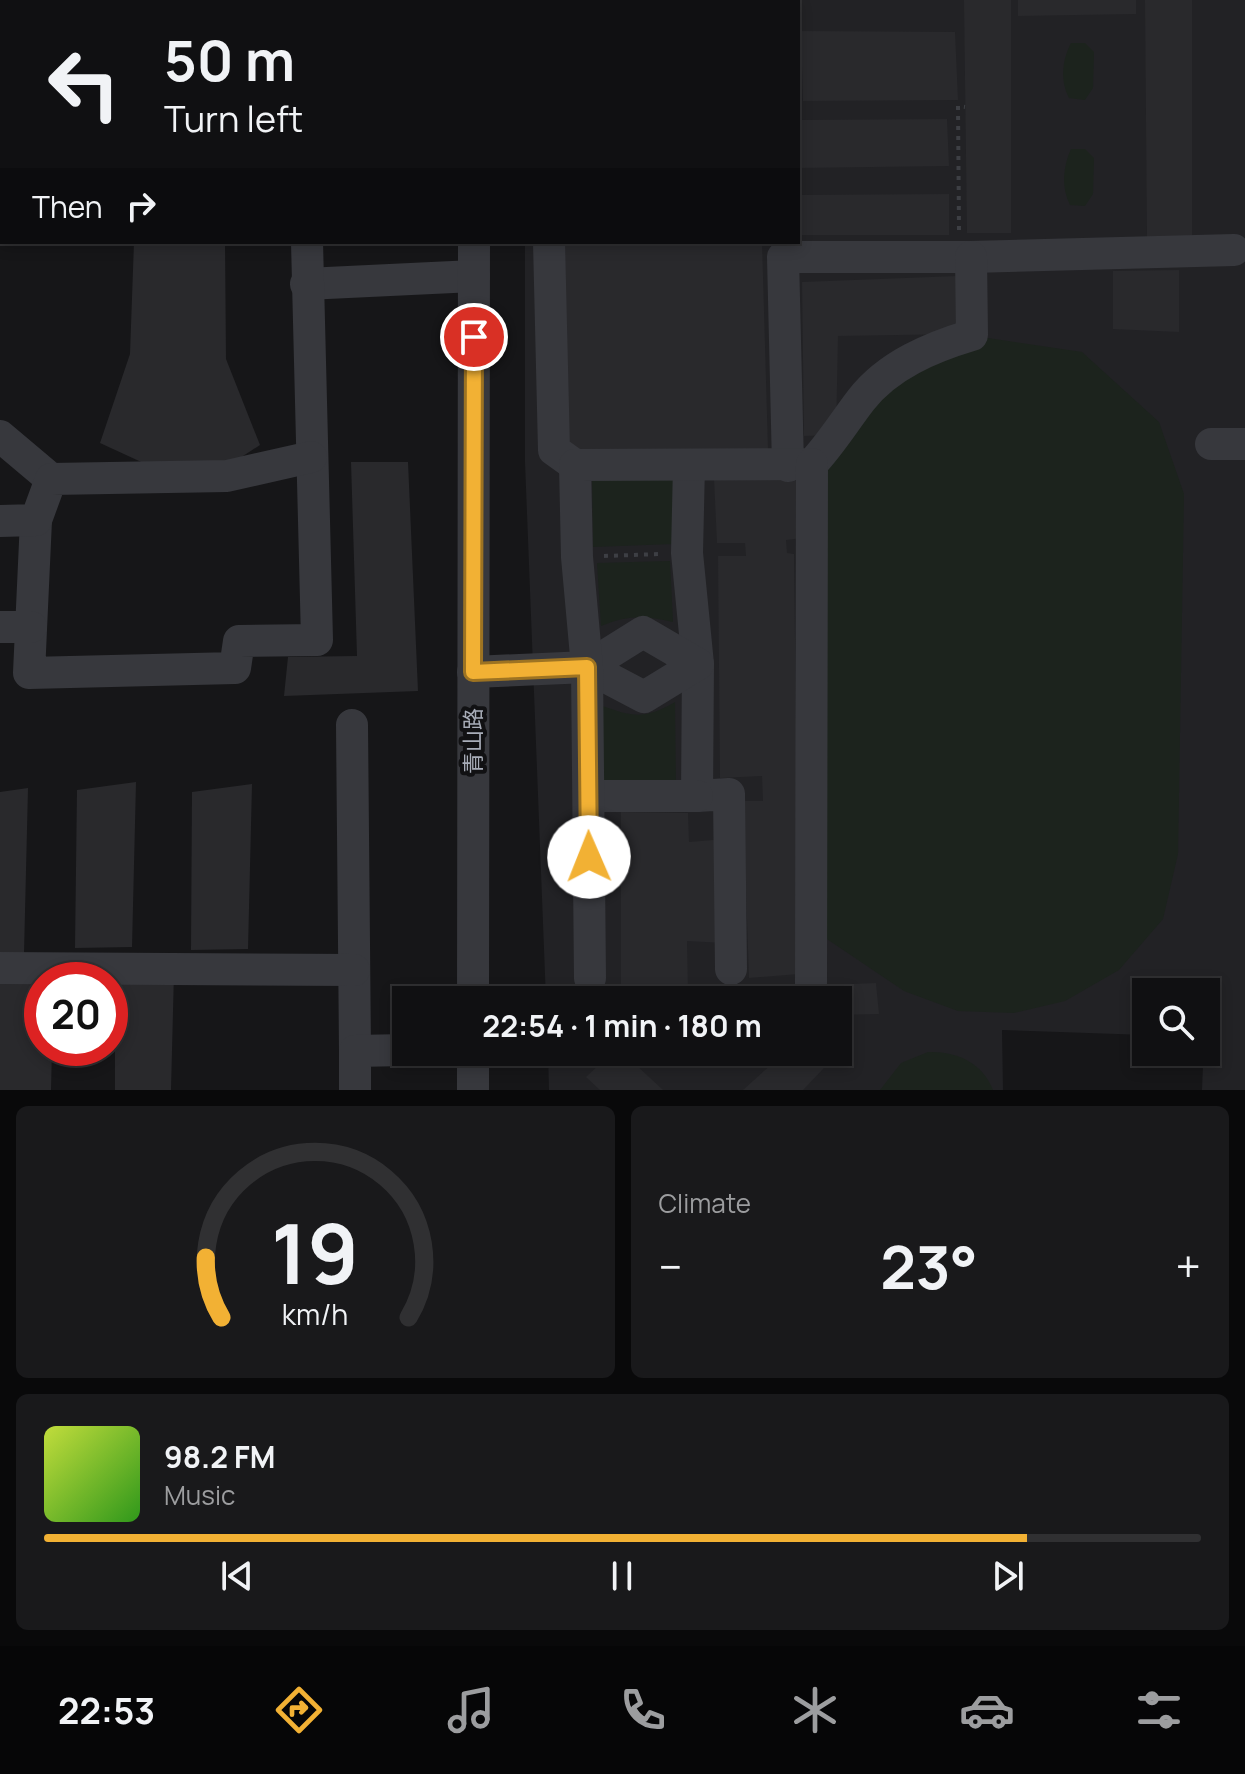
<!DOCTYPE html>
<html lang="en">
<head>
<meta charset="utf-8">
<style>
	:root { --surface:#101012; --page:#19191b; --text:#f1f3f6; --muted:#9c9d9f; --line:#303032; --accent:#f2b134 }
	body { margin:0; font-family:Manrope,"Noto Sans SC",sans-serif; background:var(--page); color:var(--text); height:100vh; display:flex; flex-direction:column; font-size:30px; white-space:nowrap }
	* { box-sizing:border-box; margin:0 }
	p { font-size:26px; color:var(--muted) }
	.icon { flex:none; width:44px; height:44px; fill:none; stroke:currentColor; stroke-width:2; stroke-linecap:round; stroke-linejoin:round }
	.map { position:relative; height:1090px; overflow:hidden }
	.details { display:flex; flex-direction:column; gap:16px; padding:16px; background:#09090a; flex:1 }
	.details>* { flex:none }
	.top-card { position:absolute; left:0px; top:0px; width:800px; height:244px; box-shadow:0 4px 12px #0003,0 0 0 2px var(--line); background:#101012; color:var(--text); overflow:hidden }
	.tools { position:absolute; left:1132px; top:978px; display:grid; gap:16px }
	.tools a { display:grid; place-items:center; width:88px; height:88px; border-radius:0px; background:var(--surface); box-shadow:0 4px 12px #0003,0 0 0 2px var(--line); font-size:40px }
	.speed { position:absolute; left:24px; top:962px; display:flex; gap:16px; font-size:40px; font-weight:700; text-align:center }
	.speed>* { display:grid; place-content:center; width:104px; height:104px; border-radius:50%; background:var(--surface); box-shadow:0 4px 12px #0003,0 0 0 2px var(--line); line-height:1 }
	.speed .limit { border:12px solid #d22; background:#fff; color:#111 }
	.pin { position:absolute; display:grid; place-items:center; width:68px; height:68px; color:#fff; margin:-34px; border:4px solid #fff; border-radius:50%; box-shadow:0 2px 8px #0007 }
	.me { position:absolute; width:88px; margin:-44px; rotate:359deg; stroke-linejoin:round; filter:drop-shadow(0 0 6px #0008) }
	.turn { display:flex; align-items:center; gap:28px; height:168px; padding:0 32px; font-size:36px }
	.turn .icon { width:104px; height:104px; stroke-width:2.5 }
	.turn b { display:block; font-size:56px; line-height:68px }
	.then { display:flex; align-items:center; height:76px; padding:0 32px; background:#0003; gap:16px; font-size:30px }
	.big { font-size:60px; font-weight:700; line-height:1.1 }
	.details .card { flex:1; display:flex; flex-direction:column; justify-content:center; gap:12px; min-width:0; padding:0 28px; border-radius:12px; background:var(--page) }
	.details .dial { align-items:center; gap:0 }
	.dial svg { height:208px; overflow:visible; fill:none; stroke:var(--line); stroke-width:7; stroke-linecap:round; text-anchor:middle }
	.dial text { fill:var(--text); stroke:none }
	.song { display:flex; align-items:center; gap:24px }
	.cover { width:96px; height:96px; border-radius:12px; background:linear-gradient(135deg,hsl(70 70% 55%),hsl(110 70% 35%)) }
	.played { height:8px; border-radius:4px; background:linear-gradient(90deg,var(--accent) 85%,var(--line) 85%) }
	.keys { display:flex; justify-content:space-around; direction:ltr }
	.heat { display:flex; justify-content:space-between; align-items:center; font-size:44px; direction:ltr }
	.details .tiles { flex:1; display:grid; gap:16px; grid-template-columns:1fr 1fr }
	.card:last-child { grid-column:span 2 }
	.trip { position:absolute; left:392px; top:986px; width:460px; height:80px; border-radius:0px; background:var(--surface); box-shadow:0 4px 12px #0003,0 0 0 2px var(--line); font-weight:700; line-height:80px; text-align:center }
	.dock { display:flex; height:128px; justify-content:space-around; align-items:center; background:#060607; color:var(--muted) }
	.dock .icon { width:56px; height:56px }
	.dock .selected { color:var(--accent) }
	.dock b { font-size:36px; color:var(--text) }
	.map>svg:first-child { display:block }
	.built { fill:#222225 }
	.green { fill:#1c231d }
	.building { fill:#29292c }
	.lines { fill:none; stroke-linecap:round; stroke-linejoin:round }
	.path { stroke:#3d3f44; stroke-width:4; stroke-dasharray:4 6; stroke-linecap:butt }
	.minor { stroke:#37383d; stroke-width:32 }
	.route-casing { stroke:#9d7322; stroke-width:20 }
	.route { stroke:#f2b134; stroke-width:14 }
	.labels { text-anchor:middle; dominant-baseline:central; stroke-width:8; stroke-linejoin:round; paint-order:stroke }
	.street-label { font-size:22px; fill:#a8adb8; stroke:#111113 }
</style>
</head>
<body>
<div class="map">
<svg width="1245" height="1090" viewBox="0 0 1245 1090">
	<rect width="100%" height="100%" fill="#161618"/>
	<path class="built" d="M754,0H1245V1090H1202L1206,992H1146V1035L1002,1030L1003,1090H549L548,1052H838V1000H546L525,462V242H798V2Z"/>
	<g class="green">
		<path d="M1071,43H1085L1094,52L1093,88L1085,100L1069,98C1060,81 1062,60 1071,43Z"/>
		<path d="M1071,149H1085L1094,158L1093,194L1085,206L1070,205C1061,187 1063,167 1071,149Z"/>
		<path d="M981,337L1082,352L1159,422L1184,494L1178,854L1163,919L1119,970L1065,1001L1014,1013L958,1011L904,991L818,933L816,467L869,401Z"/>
		<path d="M674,469L673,544L593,547L592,472Z"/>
		<path d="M670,561L673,622C644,615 628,615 601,626L597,563Z"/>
		<path d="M675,702L676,788L599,789L600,705C633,717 644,720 675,702Z"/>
		<path d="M928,1052C956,1051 982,1062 993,1090H880L901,1063Z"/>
	</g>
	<g class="building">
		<path d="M964,0H1011V233H967Z"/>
		<path d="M1018,0H1136V14L1018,16Z"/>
		<path d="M1145,0H1192V237H1147Z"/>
		<path d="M801,31L955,32L958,100L803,101Z"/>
		<path d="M947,119L949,166L798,168V120Z"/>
		<path d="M949,194V235H798V195Z"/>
		<path d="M134,242H225L226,359L260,445L220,471L163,472L100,443L130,354Z"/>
		<path d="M559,242H762L768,449L566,450Z"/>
		<path d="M1179,270V332L1113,329V271Z"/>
		<path d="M957,276L959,334L838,336L836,435L804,436L802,282Z"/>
		<path d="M351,462H408L418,691L284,696L288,657L357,656Z"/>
		<path d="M808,477L811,537L786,540L787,553L794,554L799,974L749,978L743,801H763L762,776L720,778L718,556H746L745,543H717L714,479Z"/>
		<path d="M136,782L132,947L75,948L77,790Z"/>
		<path d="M252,784L248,949L191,950L192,792Z"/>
		<path d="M28,788L24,953H0V792Z"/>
		<path d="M621,812L688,813L689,842L725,839L724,943L687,941L688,991L621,987Z"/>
		<path d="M174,972L171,1090H115V975Z"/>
		<path d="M0,974L42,980V1048H52L51,1090H0Z"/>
		<path d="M876,983L879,1014L838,1015V1000H760L759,988Z"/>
		<path d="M613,1052H622L663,1090H600L586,1077Z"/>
		<path d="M785,1052H807L824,1068L803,1090H743Z"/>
	</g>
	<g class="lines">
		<g class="path">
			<path d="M959,230L958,106L965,107"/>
			<path d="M604,556L659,554"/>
		</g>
		<g class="minor">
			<path d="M475,2V0"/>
			<path d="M0,112H2"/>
			<path d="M549,242L554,450L575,465"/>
			<path d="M306,284L474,276"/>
			<path d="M0,436L51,479"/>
			<path d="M1211,444H1245"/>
			<path d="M689,465L687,553L698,664L697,796L729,794L731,969"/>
			<path d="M788,466L783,257H971L1234,250"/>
			<path d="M36,520L29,673L235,668L239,641L317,640L307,242"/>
			<path d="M0,521L36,520L51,479L227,476L311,457"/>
			<path d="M0,627H31"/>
			<path d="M473,672L587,667L644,697L698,664L643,632L587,667"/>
			<path d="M352,725L355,1051"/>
			<path d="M589,796H697"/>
			<path d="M0,968L354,970"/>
			<path d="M590,978L587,667L577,557L575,465L812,464C831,444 844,422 861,400C888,365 932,347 972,335L971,257"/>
			<path d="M811,986L812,464"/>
			<path d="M473,1000L474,242"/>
			<path d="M355,1090V1051L406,1050"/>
			<path d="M473,1090V1052"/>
		</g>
	</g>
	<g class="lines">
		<g class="route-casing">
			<path id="route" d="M474,337L473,672L587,667L589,857"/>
		</g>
		<use href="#route" class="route"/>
	</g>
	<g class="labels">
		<g class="street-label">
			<text transform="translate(473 741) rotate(-90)">青山路</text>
		</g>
	</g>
</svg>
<div class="tools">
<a><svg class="icon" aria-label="search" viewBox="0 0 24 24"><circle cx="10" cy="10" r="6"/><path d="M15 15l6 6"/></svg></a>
</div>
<div class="speed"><div class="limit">20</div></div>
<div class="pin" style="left:474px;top:337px;background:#d93025"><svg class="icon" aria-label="arrive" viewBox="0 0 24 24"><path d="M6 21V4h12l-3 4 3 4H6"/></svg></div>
<svg class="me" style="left:589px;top:857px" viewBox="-20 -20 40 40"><circle r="19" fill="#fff"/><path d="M0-13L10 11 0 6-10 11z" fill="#f2b134"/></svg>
<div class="trip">22:54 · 1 min · 180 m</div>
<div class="top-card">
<div class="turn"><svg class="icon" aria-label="left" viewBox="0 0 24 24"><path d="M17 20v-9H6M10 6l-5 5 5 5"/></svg><div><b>50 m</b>Turn left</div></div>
<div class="then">Then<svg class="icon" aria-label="right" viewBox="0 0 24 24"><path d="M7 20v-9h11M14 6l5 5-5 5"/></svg></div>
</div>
</div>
<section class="details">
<div class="tiles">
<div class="card dial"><svg viewBox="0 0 100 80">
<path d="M14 69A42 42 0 1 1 86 69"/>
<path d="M14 69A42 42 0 0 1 8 46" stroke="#f2b134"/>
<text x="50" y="56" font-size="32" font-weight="700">19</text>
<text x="50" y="72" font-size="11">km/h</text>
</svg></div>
<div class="card"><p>Climate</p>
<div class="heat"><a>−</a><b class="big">23°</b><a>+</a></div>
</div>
<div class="card">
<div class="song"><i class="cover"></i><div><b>98.2 FM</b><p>Music</p></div></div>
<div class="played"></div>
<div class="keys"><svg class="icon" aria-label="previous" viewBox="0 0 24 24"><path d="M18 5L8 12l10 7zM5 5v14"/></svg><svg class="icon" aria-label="pause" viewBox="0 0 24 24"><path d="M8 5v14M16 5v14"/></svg><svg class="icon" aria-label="next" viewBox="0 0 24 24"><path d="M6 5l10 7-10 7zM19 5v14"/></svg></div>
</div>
</div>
</section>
<nav class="dock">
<b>22:53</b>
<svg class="icon selected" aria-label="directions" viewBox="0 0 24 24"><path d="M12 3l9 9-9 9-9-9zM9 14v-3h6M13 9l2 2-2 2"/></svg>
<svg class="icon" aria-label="music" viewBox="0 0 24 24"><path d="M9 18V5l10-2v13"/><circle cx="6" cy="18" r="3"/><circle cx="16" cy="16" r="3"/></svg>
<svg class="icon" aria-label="phone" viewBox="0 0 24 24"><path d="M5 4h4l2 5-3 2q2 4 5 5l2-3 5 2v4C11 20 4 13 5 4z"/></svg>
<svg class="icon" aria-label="climate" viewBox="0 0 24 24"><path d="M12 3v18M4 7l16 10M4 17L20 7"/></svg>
<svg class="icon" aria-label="car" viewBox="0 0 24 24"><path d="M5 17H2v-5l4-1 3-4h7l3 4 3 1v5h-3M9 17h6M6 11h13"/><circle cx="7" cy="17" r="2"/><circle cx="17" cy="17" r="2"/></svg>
<svg class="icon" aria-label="filters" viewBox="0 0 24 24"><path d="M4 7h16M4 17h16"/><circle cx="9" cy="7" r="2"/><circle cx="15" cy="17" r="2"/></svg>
</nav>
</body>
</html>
